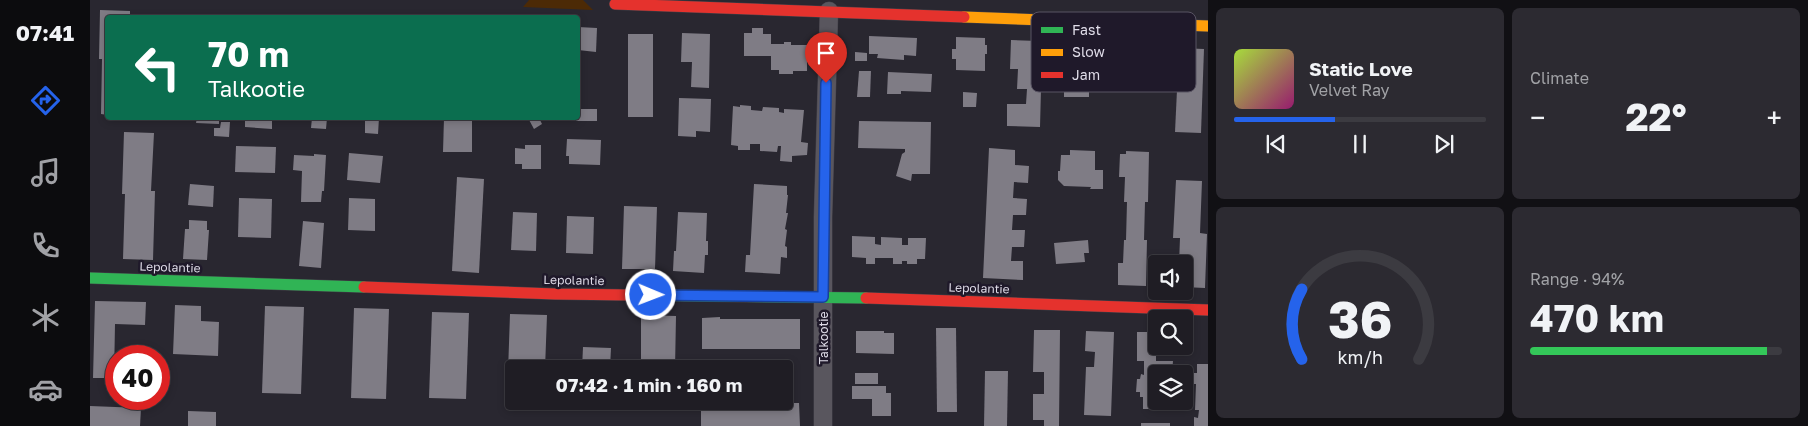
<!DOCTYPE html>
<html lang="en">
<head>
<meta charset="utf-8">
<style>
	:root { --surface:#1f1d24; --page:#2c2a31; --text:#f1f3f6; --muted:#a1a2a6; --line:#3c3b41; --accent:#2563eb }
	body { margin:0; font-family:"Golos Text",sans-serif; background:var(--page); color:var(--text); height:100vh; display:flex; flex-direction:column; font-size:19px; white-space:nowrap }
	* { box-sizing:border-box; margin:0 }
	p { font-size:16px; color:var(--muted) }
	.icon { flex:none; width:28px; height:28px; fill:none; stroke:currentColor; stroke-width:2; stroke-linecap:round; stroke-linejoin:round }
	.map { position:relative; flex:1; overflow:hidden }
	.sheet { display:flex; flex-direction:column; gap:8px; padding:8px; background:#111014; width:600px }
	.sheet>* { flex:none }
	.banner { position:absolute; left:15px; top:15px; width:475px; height:105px; border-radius:5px; box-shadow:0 2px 8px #0003,0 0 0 1px var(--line); background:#0b6e4f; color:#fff; overflow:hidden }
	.controls { position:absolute; left:1058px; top:255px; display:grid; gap:10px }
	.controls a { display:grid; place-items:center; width:45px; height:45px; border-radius:5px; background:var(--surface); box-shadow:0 2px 8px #0003,0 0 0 1px var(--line); font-size:25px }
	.speed { position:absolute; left:15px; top:345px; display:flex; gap:10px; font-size:25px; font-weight:700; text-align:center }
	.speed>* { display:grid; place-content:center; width:65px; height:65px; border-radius:50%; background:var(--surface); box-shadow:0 2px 8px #0003,0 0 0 1px var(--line); line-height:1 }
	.speed .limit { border:8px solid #d22; background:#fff; color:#111 }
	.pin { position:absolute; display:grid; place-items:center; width:42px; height:42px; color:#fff; margin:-51px -21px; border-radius:50% 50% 50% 0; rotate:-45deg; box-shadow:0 0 5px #0007 }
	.pin .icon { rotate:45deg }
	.me { position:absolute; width:55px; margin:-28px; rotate:91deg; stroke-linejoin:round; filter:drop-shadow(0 0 4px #0008) }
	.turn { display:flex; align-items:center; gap:18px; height:105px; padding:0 20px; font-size:22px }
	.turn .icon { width:65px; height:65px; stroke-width:2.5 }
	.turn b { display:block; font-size:35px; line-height:42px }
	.big { font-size:38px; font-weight:700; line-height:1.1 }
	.sheet .widget { flex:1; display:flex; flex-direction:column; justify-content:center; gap:8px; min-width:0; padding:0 18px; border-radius:8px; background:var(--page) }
	.sheet .dial { align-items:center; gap:0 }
	.dial svg { height:130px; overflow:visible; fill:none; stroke:var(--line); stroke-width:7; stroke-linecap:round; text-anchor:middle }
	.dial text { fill:var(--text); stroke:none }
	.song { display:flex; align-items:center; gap:15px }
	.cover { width:60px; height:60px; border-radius:8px; background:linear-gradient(135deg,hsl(80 70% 55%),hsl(320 70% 35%)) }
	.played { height:5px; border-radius:2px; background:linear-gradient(90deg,var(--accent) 40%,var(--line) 40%) }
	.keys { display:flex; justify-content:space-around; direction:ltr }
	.heat { display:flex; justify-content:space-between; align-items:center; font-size:28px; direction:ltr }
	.charge { height:8px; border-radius:4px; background:linear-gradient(90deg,#34c759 94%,var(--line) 0) }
	.sheet .tiles { flex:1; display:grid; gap:8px; grid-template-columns:repeat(2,1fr) }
	.trip { position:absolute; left:415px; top:360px; width:288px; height:50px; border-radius:5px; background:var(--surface); box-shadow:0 2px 8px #0003,0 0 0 1px var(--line); font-weight:700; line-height:50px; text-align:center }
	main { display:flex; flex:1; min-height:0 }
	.menu { display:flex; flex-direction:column; width:90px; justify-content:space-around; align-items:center; background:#0c0c0e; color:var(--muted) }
	.menu .icon { width:35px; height:35px }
	.menu .active { color:var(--accent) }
	.menu b { font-size:22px; color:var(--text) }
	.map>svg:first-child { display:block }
	.green { fill:#4c2a06 }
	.building { fill:#7f7c85 }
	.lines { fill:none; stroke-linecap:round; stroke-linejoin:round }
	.street-casing { stroke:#44424a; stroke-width:19 }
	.fast-casing { stroke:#44424a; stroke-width:12 }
	.slow-casing { stroke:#44424a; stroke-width:12 }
	.jam-casing { stroke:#44424a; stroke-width:12 }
	.street { stroke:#59565e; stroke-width:18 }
	.fast { stroke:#30b455; stroke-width:11 }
	.slow { stroke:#ff9f0a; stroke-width:11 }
	.jam { stroke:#e5322d; stroke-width:11 }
	.route-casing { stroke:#184099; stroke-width:12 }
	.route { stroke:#2563eb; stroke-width:9 }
	.labels { text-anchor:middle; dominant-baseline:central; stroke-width:5; stroke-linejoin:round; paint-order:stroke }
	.street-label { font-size:12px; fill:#dfdce8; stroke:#1f192a }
	.key { fill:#1f192a; stroke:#595463; stroke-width:1 }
	.key-label { font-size:14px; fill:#dfdce8 }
</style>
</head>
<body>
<main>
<nav class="menu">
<b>07:41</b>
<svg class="icon active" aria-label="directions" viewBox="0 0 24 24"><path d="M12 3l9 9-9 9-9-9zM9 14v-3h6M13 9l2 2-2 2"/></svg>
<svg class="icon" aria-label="music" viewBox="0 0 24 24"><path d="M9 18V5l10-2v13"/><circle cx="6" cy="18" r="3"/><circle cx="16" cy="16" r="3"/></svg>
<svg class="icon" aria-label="phone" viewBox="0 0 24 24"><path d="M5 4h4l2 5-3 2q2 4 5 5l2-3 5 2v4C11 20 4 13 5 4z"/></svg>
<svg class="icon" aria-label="climate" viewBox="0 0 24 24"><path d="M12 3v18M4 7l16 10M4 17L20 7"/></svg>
<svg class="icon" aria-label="car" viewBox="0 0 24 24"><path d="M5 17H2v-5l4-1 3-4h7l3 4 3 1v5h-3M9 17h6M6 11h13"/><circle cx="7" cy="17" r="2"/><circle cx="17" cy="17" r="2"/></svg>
</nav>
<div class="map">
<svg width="1118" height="426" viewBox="0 0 1118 426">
	<rect width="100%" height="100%" fill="#292730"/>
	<path class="green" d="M439,0H493L503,10L433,7Z"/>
	<g class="building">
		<path d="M10,10L40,11V18H18V115L11,114L12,59H9Z"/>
		<path d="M488,27L507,28L506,52L488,50Z"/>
		<path d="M662,28H673V34H681V44H694V42H701V45H717V71H703V74H689V70H681V56H654V33H662Z"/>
		<path d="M592,33L620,34L619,88L601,87L602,62H591Z"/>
		<rect x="538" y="34" width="25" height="83"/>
		<path d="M779,36L827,38L826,56L814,55V60L787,58L788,54H779Z"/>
		<path d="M866,37L895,38V45H897V54H895V71L866,70V59H862V49H866Z"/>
		<path d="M921,40L948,41L946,89H951L950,127L917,126V104H936L937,89H927L928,69H920Z"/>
		<path d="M1089,48L1114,49L1111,133L1085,132Z"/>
		<path d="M765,52L777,53V61H765Z"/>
		<rect x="974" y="54" width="25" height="43"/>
		<path d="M769,71H781L780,97H767Z"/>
		<path d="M798,72L842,74L841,92L811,91V94H797Z"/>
		<path d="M873,92L887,93L886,107H873Z"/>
		<path d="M589,98L621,99L620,132L606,131V137L588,136Z"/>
		<path d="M650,105L661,106V110L672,111L673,107L689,108V112L694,113V109L714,110L711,142L718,143L717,155L702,156V162L690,161L691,146H688L687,152L670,151V144H660V150H648V146L641,145L643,106L650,107Z"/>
		<path d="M488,109H507V121H486Z"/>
		<path d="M107,118H129V124L106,123Z"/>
		<path d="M155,118H187L186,121H182V129L155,127Z"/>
		<path d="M222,118H237L236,129L221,128Z"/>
		<path d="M275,118H289L288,134L275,133Z"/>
		<path d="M354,118H382V152H353Z"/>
		<path d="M438,118H449L452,124L444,129Z"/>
		<path d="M769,121L841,122L840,174H822L821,181L806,176L812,154L815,152V149L768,148Z"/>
		<path d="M131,122H140L139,137L124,136V128H130Z"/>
		<path d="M34,132L64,133L61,191H65L63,260L33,259L35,194H32Z"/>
		<path d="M477,139L511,140L510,165L479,164V156H476Z"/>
		<path d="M435,145H451V169H432V164H425V148L435,149Z"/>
		<path d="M146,146L186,147L185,173L145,172Z"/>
		<path d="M899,148L925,150V165L939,166L938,183L924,182L923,198L937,199L936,215H923L922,230H935L934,247H922L921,261H933V280L893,278Z"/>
		<path d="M980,150L1005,151V170H1013V189H1000L1001,187L974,186L968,180V171H970L971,155H980Z"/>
		<path d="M1036,151L1059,152L1058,202H1055L1054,240H1057L1056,286L1028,285V263H1033L1034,240H1036L1037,202H1034L1035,177H1029L1030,154H1036Z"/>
		<path d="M259,153L293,156L290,183L257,180Z"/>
		<path d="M224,154L236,155L234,191H232L231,202H211L212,171L203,170L204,155L224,156Z"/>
		<path d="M367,177L394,179L389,273L362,271Z"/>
		<path d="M1086,180L1112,181L1110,233L1117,234L1115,288L1094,287V264H1089L1090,238H1083Z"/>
		<path d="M100,184L124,186L123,207L98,205Z"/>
		<path d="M664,184L697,186V195H698L696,213H698L695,229L697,230L695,246L697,247V258L691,257L690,274L655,272L656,255H660Z"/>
		<path d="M149,198L182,199L181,238L148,237Z"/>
		<path d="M259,198L285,199V231L258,230Z"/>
		<path d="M534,206L567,207L565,269H532Z"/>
		<path d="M423,212L447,213L446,251L421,250Z"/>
		<path d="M588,212L617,213L616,241H618V255H615L614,273L583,271L584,251H586Z"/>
		<path d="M477,216L504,217L503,254L476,253Z"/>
		<path d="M99,220L117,221V230H119L117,260L93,259L95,229H99Z"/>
		<path d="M213,221L234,223L231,268L209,266Z"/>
		<path d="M762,236L785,237V244L791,245V237L812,238V245H818V238H836L835,259H827V264H817V261H812V264H803V258H785V264H776V258L762,257Z"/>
		<path d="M998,240L999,253H994L995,262L966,264L964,243Z"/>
		<path d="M5,301L56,302L55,325L25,324L24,378H3Z"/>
		<path d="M85,305L111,306V321L129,322L128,356L83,354Z"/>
		<path d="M175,306L214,307L211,394L172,393Z"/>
		<path d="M264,308L299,309L296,399L261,398Z"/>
		<path d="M342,312L379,313L376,399L339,398Z"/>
		<path d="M420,314L457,315L455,369H424V401H417Z"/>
		<path d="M551,315L586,316L585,369H558L559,362H551Z"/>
		<path d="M630,317V319H710V349H612V318Z"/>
		<path d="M846,328H866L867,412H847Z"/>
		<path d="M944,330H970L969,426H954V420H943V394H954V372H943Z"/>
		<path d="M766,331H794V333H804V354L766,353Z"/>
		<path d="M996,331L1024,332L1021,416L994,415L996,367H1004L1005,352L995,351Z"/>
		<path d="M1047,332H1066V361H1083L1082,374H1066V401H1082L1081,409H1053V397H1050V392H1046L1047,379H1050L1051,374L1054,375V361H1047Z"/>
		<path d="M493,347L521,348L520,369H492Z"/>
		<path d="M1107,364H1118V426H1104V417L1108,418L1109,410H1105L1106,384H1102V373H1107Z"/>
		<path d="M651,366H701V380H694V369H651Z"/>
		<path d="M895,371H918L917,426H894Z"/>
		<rect x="765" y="373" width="23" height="11"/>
		<path d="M762,386H796V393H801V416H782V399H762Z"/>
		<path d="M611,401H679V403H709L710,426H611Z"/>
		<path d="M0,406L51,408L50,426H0Z"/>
		<path d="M98,411L126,412V426H98Z"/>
		<rect x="1051" y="423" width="29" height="3"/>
	</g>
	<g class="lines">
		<g class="street-casing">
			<path id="street" d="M733,426V217L739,11"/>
		</g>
		<g class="fast-casing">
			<g id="fast">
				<path d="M0,278L274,287"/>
				<path d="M539,295L776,298"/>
			</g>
		</g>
		<g class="slow-casing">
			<path id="slow" d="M874,17L1118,26"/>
		</g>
		<g class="jam-casing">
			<g id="jam">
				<path d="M525,4L874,17"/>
				<path d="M274,287L465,294L539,295"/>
				<path d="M776,298L1118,310"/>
			</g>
		</g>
		<use href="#street" class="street"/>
		<use href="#fast" class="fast"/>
		<use href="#slow" class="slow"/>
		<use href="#jam" class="jam"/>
	</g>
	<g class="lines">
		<g class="route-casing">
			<path id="route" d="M561,295L733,297L736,83"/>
		</g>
		<use href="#route" class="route"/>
	</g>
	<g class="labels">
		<g class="street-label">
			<text transform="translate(80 267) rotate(2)">Lepolantie</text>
			<text transform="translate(484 280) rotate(1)">Lepolantie</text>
			<text transform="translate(889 288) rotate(2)">Lepolantie</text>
			<text transform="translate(733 338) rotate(-90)">Talkootie</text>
		</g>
	</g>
	<rect x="941" y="12" width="165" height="80" rx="8" class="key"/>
	<rect x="951" y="27" width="22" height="6" fill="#30b455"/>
	<rect x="951" y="49" width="22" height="7" fill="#ff9f0a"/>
	<rect x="951" y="72" width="22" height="6" fill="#e5322d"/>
	<g class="key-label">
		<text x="982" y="35">Fast</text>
		<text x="982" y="57">Slow</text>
		<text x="982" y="80">Jam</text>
	</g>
</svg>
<div class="controls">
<a><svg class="icon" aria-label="sound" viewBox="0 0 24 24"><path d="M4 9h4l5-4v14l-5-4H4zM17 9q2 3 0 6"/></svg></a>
<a><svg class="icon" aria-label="search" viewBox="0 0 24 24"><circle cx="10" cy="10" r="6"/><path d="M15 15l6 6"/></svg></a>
<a><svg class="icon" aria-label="layers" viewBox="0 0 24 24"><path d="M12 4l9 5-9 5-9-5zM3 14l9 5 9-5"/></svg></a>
</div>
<div class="speed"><div class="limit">40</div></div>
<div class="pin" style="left:736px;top:83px;background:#d93025"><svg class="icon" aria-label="arrive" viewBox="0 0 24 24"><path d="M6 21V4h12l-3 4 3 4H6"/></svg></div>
<svg class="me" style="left:561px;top:295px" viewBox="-20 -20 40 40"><circle r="17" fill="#2563eb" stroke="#fff" stroke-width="3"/><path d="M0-11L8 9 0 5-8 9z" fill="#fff"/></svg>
<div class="trip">07:42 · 1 min · 160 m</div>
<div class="banner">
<div class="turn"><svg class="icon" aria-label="left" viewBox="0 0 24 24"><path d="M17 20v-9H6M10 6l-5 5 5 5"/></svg><div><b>70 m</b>Talkootie</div></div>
</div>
</div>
<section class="sheet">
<div class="tiles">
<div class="widget">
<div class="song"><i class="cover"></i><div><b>Static Love</b><p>Velvet Ray</p></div></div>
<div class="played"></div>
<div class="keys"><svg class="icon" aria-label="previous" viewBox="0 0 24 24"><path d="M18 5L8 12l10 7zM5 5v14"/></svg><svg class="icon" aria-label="pause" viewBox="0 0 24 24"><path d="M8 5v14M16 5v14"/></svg><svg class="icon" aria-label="next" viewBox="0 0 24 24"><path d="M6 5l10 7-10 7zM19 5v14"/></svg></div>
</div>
<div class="widget"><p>Climate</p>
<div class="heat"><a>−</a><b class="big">22°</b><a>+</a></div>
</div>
<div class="widget dial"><svg viewBox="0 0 100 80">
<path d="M14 69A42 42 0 1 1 86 69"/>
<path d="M14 69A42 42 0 0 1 14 26" stroke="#2563eb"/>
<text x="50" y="56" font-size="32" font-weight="700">36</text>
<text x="50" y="72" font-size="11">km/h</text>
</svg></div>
<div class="widget"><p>Range · 94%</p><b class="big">470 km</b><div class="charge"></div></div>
</div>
</section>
</main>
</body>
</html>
